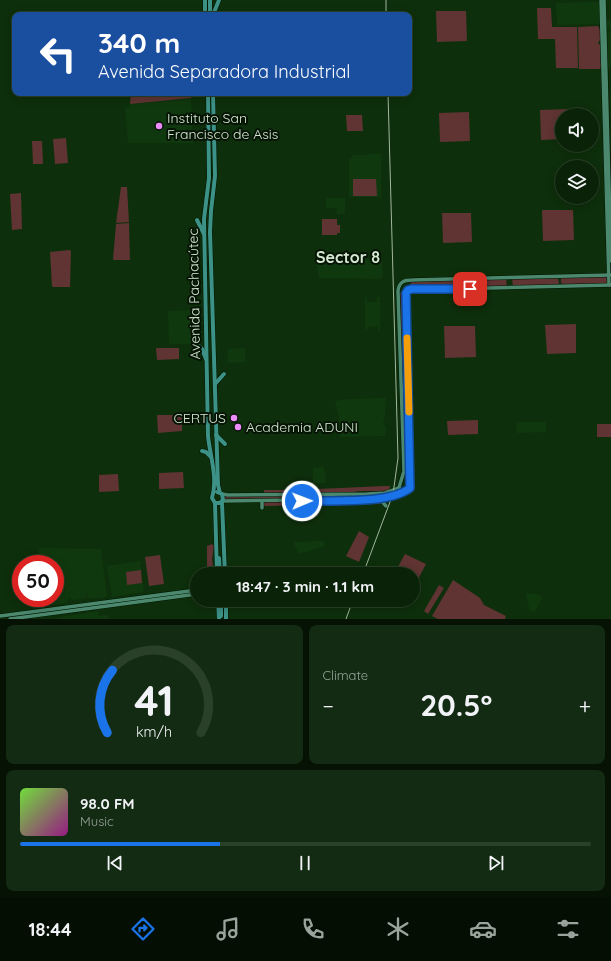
<!DOCTYPE html>
<html lang="en">
<head>
<meta charset="utf-8">
<style>
	:root { --surface:#0a2308; --page:#132b12; --text:#f1f3f6; --muted:#99a49c; --line:#2a4029; --accent:#1a73e8 }
	body { margin:0; font-family:Quicksand,sans-serif; background:var(--page); color:var(--text); height:100vh; display:flex; flex-direction:column; font-size:15px; white-space:nowrap }
	* { box-sizing:border-box; margin:0 }
	p { font-size:13px; color:var(--muted) }
	.icon { flex:none; width:22px; height:22px; fill:none; stroke:currentColor; stroke-width:2; stroke-linecap:round; stroke-linejoin:round }
	.map { position:relative; height:619px; overflow:hidden }
	.sheet { display:flex; flex-direction:column; gap:6px; padding:6px; background:#061304; flex:1 }
	.sheet>* { flex:none }
	.guide { position:absolute; left:12px; top:12px; width:400px; height:84px; border-radius:8px; box-shadow:0 2px 10px #0003,0 0 0 1px var(--line); background:#1a4fa0; color:#fff; overflow:hidden }
	.tools { position:absolute; left:555px; top:108px; display:grid; gap:8px }
	.tools a { display:grid; place-items:center; width:44px; height:44px; border-radius:50%; background:var(--surface); box-shadow:0 2px 10px #0003,0 0 0 1px var(--line); font-size:20px }
	.speed { position:absolute; left:12px; top:555px; display:flex; gap:8px; font-size:20px; font-weight:700; text-align:center }
	.speed>* { display:grid; place-content:center; width:52px; height:52px; border-radius:50%; background:var(--surface); box-shadow:0 2px 10px #0003,0 0 0 1px var(--line); line-height:1 }
	.speed .limit { border:6px solid #d22; background:#fff; color:#111 }
	.pin { position:absolute; display:grid; place-items:center; width:34px; height:34px; color:#fff; margin:-17px; border-radius:8px; box-shadow:0 2px 6px #0006 }
	.me { position:absolute; width:44px; margin:-22px; rotate:89deg; stroke-linejoin:round; filter:drop-shadow(0 0 3px #0008) }
	.turn { display:flex; align-items:center; gap:14px; height:84px; padding:0 20px; font-size:18px }
	.turn .icon { width:52px; height:52px; stroke-width:2.5 }
	.turn b { display:block; font-size:28px; line-height:34px }
	.big { font-size:30px; font-weight:700; line-height:1.1 }
	.sheet .widget { flex:1; display:flex; flex-direction:column; justify-content:center; gap:6px; min-width:0; padding:0 14px; border-radius:8px; background:var(--page) }
	.sheet .dial { align-items:center; gap:0 }
	.dial svg { height:104px; overflow:visible; fill:none; stroke:var(--line); stroke-width:7; stroke-linecap:round; text-anchor:middle }
	.dial text { fill:var(--text); stroke:none }
	.song { display:flex; align-items:center; gap:12px }
	.cover { width:48px; height:48px; border-radius:6px; background:linear-gradient(135deg,hsl(100 70% 55%),hsl(310 70% 35%)) }
	.played { height:4px; border-radius:2px; background:linear-gradient(90deg,var(--accent) 35%,var(--line) 35%) }
	.keys { display:flex; justify-content:space-around; direction:ltr }
	.heat { display:flex; justify-content:space-between; align-items:center; font-size:22px; direction:ltr }
	.sheet .tiles { flex:1; display:grid; gap:6px; grid-template-columns:1fr 1fr }
	.widget:last-child { grid-column:span 2 }
	.trip { position:absolute; left:190px; top:567px; width:230px; height:40px; border-radius:20px; background:var(--surface); box-shadow:0 2px 10px #0003,0 0 0 1px var(--line); font-weight:700; line-height:40px; text-align:center }
	.tab-bar { display:flex; height:64px; justify-content:space-around; align-items:center; background:#040e03; color:var(--muted) }
	.tab-bar .icon { width:28px; height:28px }
	.tab-bar .active { color:var(--accent) }
	.tab-bar b { font-size:18px; color:var(--text) }
	.map>svg:first-child { display:block }
	.built { fill:#10380e }
	.green { fill:#5f3433 }
	.lines { fill:none; stroke-linecap:round; stroke-linejoin:round }
	.secondary-casing { stroke:#001600; stroke-width:4.5 }
	.primary-casing { stroke:#001600; stroke-width:5 }
	.secondary { stroke:#4b886e; stroke-width:3.5 }
	.primary { stroke:#3d9287; stroke-width:4 }
	.rail { stroke:#a0b79d; stroke-width:1 }
	.route-casing { stroke:#114b97; stroke-width:10 }
	.route { stroke:#1a73e8; stroke-width:7 }
	.slow { stroke:#f59e0b; stroke-width:7 }
	.poi-dot { fill:#ec8cfa; stroke:#061405; stroke-width:1.5 }
	.labels { text-anchor:middle; dominant-baseline:central; stroke-width:4; stroke-linejoin:round; paint-order:stroke }
	.poi-label { font-size:14px; fill:#d4e8d1; stroke:#061405; text-anchor:start }
	.street-label { font-size:14px; fill:#d4e8d1; stroke:#061405 }
	.quarter-label { font-size:16px; font-weight:bold; fill:#d4e8d1; stroke:#061405 }
</style>
</head>
<body>
<div class="map">
<svg width="611" height="619" viewBox="0 0 611 619">
	<rect width="100%" height="100%" fill="#0e2f0b"/>
	<g class="built">
		<path d="M589,2H600V24L557,25L556,3Z"/>
		<path d="M606,20H611V69L608,68L606,33L610,30L607,27Z"/>
		<path d="M191,99L193,143H128L125,109L129,108L130,104Z"/>
		<path d="M367,154H381V197H349V158H352L353,155H366Z"/>
		<path d="M326,198H345V214H337V208H326Z"/>
		<path d="M316,258L382,259L383,278L381,279L319,278Z"/>
		<path d="M377,297H380V331H378V326L368,327L367,331H365V298H366L367,302H377Z"/>
		<path d="M196,310L197,344H169L168,311Z"/>
		<path d="M245,348V362L228,363V349Z"/>
		<path d="M386,398L385,416L383,424L386,427L385,436L340,437L339,433L340,431L339,417L335,401L347,399Z"/>
		<path d="M516,422H546V432L518,433H517Z"/>
		<path d="M324,467L326,483L313,484V468Z"/>
		<path d="M323,541L325,546L299,554L294,544L295,542Z"/>
		<path d="M38,548L101,549L107,597L92,599L91,598H88L86,586L87,598L72,600L71,598H68L67,603L44,606L43,600H44V598H55V564H40Z"/>
		<path d="M140,561L144,592L112,597L107,566Z"/>
		<path d="M526,593L541,595L542,598L534,613L529,609Z"/>
		<path d="M98,611L99,616L108,615L109,619H57L56,618Z"/>
	</g>
	<g class="green">
		<path d="M537,8H551L552,27H577L578,68H556L555,39H538Z"/>
		<path d="M436,11H466L467,41L437,42Z"/>
		<path d="M598,26L600,29V40L598,43L600,45L601,68L599,69H579L578,27Z"/>
		<path d="M131,93H191V98L130,104Z"/>
		<path d="M570,109V115H562V139L541,140L540,110Z"/>
		<path d="M469,112L470,141L440,142L439,113Z"/>
		<path d="M346,115H362L363,131H347Z"/>
		<path d="M66,138L68,163L55,164L53,139Z"/>
		<path d="M32,141H42L43,164H33Z"/>
		<path d="M353,179H376L377,196H353Z"/>
		<path d="M121,187H127L129,222L116,223Z"/>
		<path d="M21,193L22,229L12,230L10,194Z"/>
		<path d="M542,210H573L574,240L543,241Z"/>
		<path d="M442,213H471L472,242L443,243Z"/>
		<path d="M322,219H337V225H340V233H337V235H322Z"/>
		<path d="M129,223L130,260H114L113,259L116,224Z"/>
		<path d="M69,250L71,251L70,287H53L52,286L50,252Z"/>
		<path d="M607,276L608,282L606,284H563L561,283V277Z"/>
		<path d="M558,278L559,283L557,285L513,286L512,279Z"/>
		<path d="M506,279L507,286L461,287L460,286V280Z"/>
		<path d="M457,280V287L412,288L410,287L411,281Z"/>
		<path d="M402,292L405,293L407,389H402L400,293Z"/>
		<path d="M576,324V353L547,354L545,325Z"/>
		<path d="M444,326H475L476,357L445,358Z"/>
		<path d="M156,348H179V359L157,360Z"/>
		<path d="M403,399H408L410,479L403,478Z"/>
		<path d="M157,415H182V431L158,433Z"/>
		<path d="M478,420V434L448,435L447,421Z"/>
		<rect x="597" y="424" width="14" height="13"/>
		<path d="M183,472L184,488L159,489V473Z"/>
		<path d="M118,474L119,491L99,492V475Z"/>
		<path d="M384,486H390L389,490C379,494 366,489 353,492L264,494V490H295Z"/>
		<path d="M388,493L387,498L224,500L223,496Z"/>
		<path d="M351,501L373,503L380,501L383,504L264,506V502Z"/>
		<path d="M359,531L369,537L359,562L346,556Z"/>
		<path d="M212,544L214,546L212,559L214,574H207V546Z"/>
		<path d="M405,554L426,564L413,589V574H394Z"/>
		<path d="M160,555L164,584L149,586L145,557Z"/>
		<path d="M141,570L142,583L127,585L126,572Z"/>
		<path d="M453,580L480,598L484,605L506,616L505,619H438L432,616Z"/>
		<path d="M439,585L444,588L428,614L424,611Z"/>
	</g>
	<g class="lines">
		<g class="secondary-casing">
			<g id="secondary">
				<path d="M601,0L609,285"/>
				<path d="M604,0L611,261"/>
				<path d="M222,494L228,495L367,494L385,493L399,488"/>
				<path d="M397,494L404,471L398,291C399,282 404,280 412,280L611,275"/>
				<path d="M380,499L386,506"/>
				<path d="M223,501L380,499L404,491L411,487L406,295L408,290L611,285"/>
				<path d="M262,501V508"/>
				<path d="M0,616L197,590"/>
				<path d="M10,619L197,594"/>
			</g>
		</g>
		<g class="primary-casing">
			<g id="primary">
				<path d="M205,0V15"/>
				<path d="M210,0V15"/>
				<path d="M213,15L219,0"/>
				<path d="M208,93L209,178L204,219L208,436C210,456 218,478 212,498L215,503L217,574"/>
				<path d="M213,93L215,176L211,211L210,232L218,485L220,493"/>
				<path d="M197,220L204,234"/>
				<path d="M199,346L202,349L206,359"/>
				<path d="M215,384L224,374"/>
				<path d="M216,435L225,444"/>
				<path d="M202,451L206,452L211,457"/>
				<path d="M215,503H220L223,500L222,494L217,492"/>
				<path d="M222,503L225,574"/>
				<path d="M219,558L220,574"/>
				<path d="M218,600L219,619"/>
				<path d="M221,600V616"/>
				<path d="M226,619V600"/>
			</g>
		</g>
		<use href="#secondary" class="secondary"/>
		<use href="#primary" class="primary"/>
		<g class="rail">
			<path d="M386,0V15"/>
			<path d="M363,574L393,494L398,458L388,93"/>
			<path d="M346,619L353,600"/>
		</g>
	</g>
	<g class="lines">
		<g class="route-casing">
			<path id="route" d="M302,501C330,500 388,505 410,488L406,293L408,290L412,289H470"/>
		</g>
		<use href="#route" class="route"/>
		<path class="slow" d="M407,338L409,412"/>
	</g>
	<g class="poi-dot">
		<circle cx="159" cy="126" r="4"/>
		<circle cx="234" cy="418" r="4"/>
		<circle cx="238" cy="427" r="4"/>
	</g>
	<g class="labels">
		<g class="poi-label">
			<text x="167" y="118">Instituto San<tspan x="167" dy="16">Francisco de Asis</tspan></text>
			<text x="226" y="418" text-anchor="end">CERTUS</text>
			<text x="246" y="427">Academia ADUNI</text>
		</g>
		<g class="street-label">
			<text transform="translate(194 294) rotate(-91)">Avenida Pachacútec</text>
		</g>
		<g class="quarter-label">
			<text x="348" y="257">Sector 8</text>
		</g>
	</g>
</svg>
<div class="tools">
<a><svg class="icon" aria-label="sound" viewBox="0 0 24 24"><path d="M4 9h4l5-4v14l-5-4H4zM17 9q2 3 0 6"/></svg></a>
<a><svg class="icon" aria-label="layers" viewBox="0 0 24 24"><path d="M12 4l9 5-9 5-9-5zM3 14l9 5 9-5"/></svg></a>
</div>
<div class="speed"><div class="limit">50</div></div>
<div class="pin" style="left:470px;top:289px;background:#d93025"><svg class="icon" aria-label="arrive" viewBox="0 0 24 24"><path d="M6 21V4h12l-3 4 3 4H6"/></svg></div>
<svg class="me" style="left:302px;top:501px" viewBox="-20 -20 40 40"><circle r="17" fill="#1a73e8" stroke="#fff" stroke-width="3"/><path d="M0-11L8 9 0 5-8 9z" fill="#fff"/></svg>
<div class="trip">18:47 · 3 min · 1.1 km</div>
<div class="guide">
<div class="turn"><svg class="icon" aria-label="left" viewBox="0 0 24 24"><path d="M17 20v-9H6M10 6l-5 5 5 5"/></svg><div><b>340 m</b>Avenida Separadora Industrial</div></div>
</div>
</div>
<section class="sheet">
<div class="tiles">
<div class="widget dial"><svg viewBox="0 0 100 80">
<path d="M14 69A42 42 0 1 1 86 69"/>
<path d="M14 69A42 42 0 0 1 18 21" stroke="#1a73e8"/>
<text x="50" y="56" font-size="32" font-weight="700">41</text>
<text x="50" y="72" font-size="11">km/h</text>
</svg></div>
<div class="widget"><p>Climate</p>
<div class="heat"><a>−</a><b class="big">20.5°</b><a>+</a></div>
</div>
<div class="widget">
<div class="song"><i class="cover"></i><div><b>98.0 FM</b><p>Music</p></div></div>
<div class="played"></div>
<div class="keys"><svg class="icon" aria-label="previous" viewBox="0 0 24 24"><path d="M18 5L8 12l10 7zM5 5v14"/></svg><svg class="icon" aria-label="pause" viewBox="0 0 24 24"><path d="M8 5v14M16 5v14"/></svg><svg class="icon" aria-label="next" viewBox="0 0 24 24"><path d="M6 5l10 7-10 7zM19 5v14"/></svg></div>
</div>
</div>
</section>
<nav class="tab-bar">
<b>18:44</b>
<svg class="icon active" aria-label="directions" viewBox="0 0 24 24"><path d="M12 3l9 9-9 9-9-9zM9 14v-3h6M13 9l2 2-2 2"/></svg>
<svg class="icon" aria-label="music" viewBox="0 0 24 24"><path d="M9 18V5l10-2v13"/><circle cx="6" cy="18" r="3"/><circle cx="16" cy="16" r="3"/></svg>
<svg class="icon" aria-label="phone" viewBox="0 0 24 24"><path d="M5 4h4l2 5-3 2q2 4 5 5l2-3 5 2v4C11 20 4 13 5 4z"/></svg>
<svg class="icon" aria-label="climate" viewBox="0 0 24 24"><path d="M12 3v18M4 7l16 10M4 17L20 7"/></svg>
<svg class="icon" aria-label="car" viewBox="0 0 24 24"><path d="M5 17H2v-5l4-1 3-4h7l3 4 3 1v5h-3M9 17h6M6 11h13"/><circle cx="7" cy="17" r="2"/><circle cx="17" cy="17" r="2"/></svg>
<svg class="icon" aria-label="filters" viewBox="0 0 24 24"><path d="M4 7h16M4 17h16"/><circle cx="9" cy="7" r="2"/><circle cx="15" cy="17" r="2"/></svg>
</nav>
</body>
</html>
